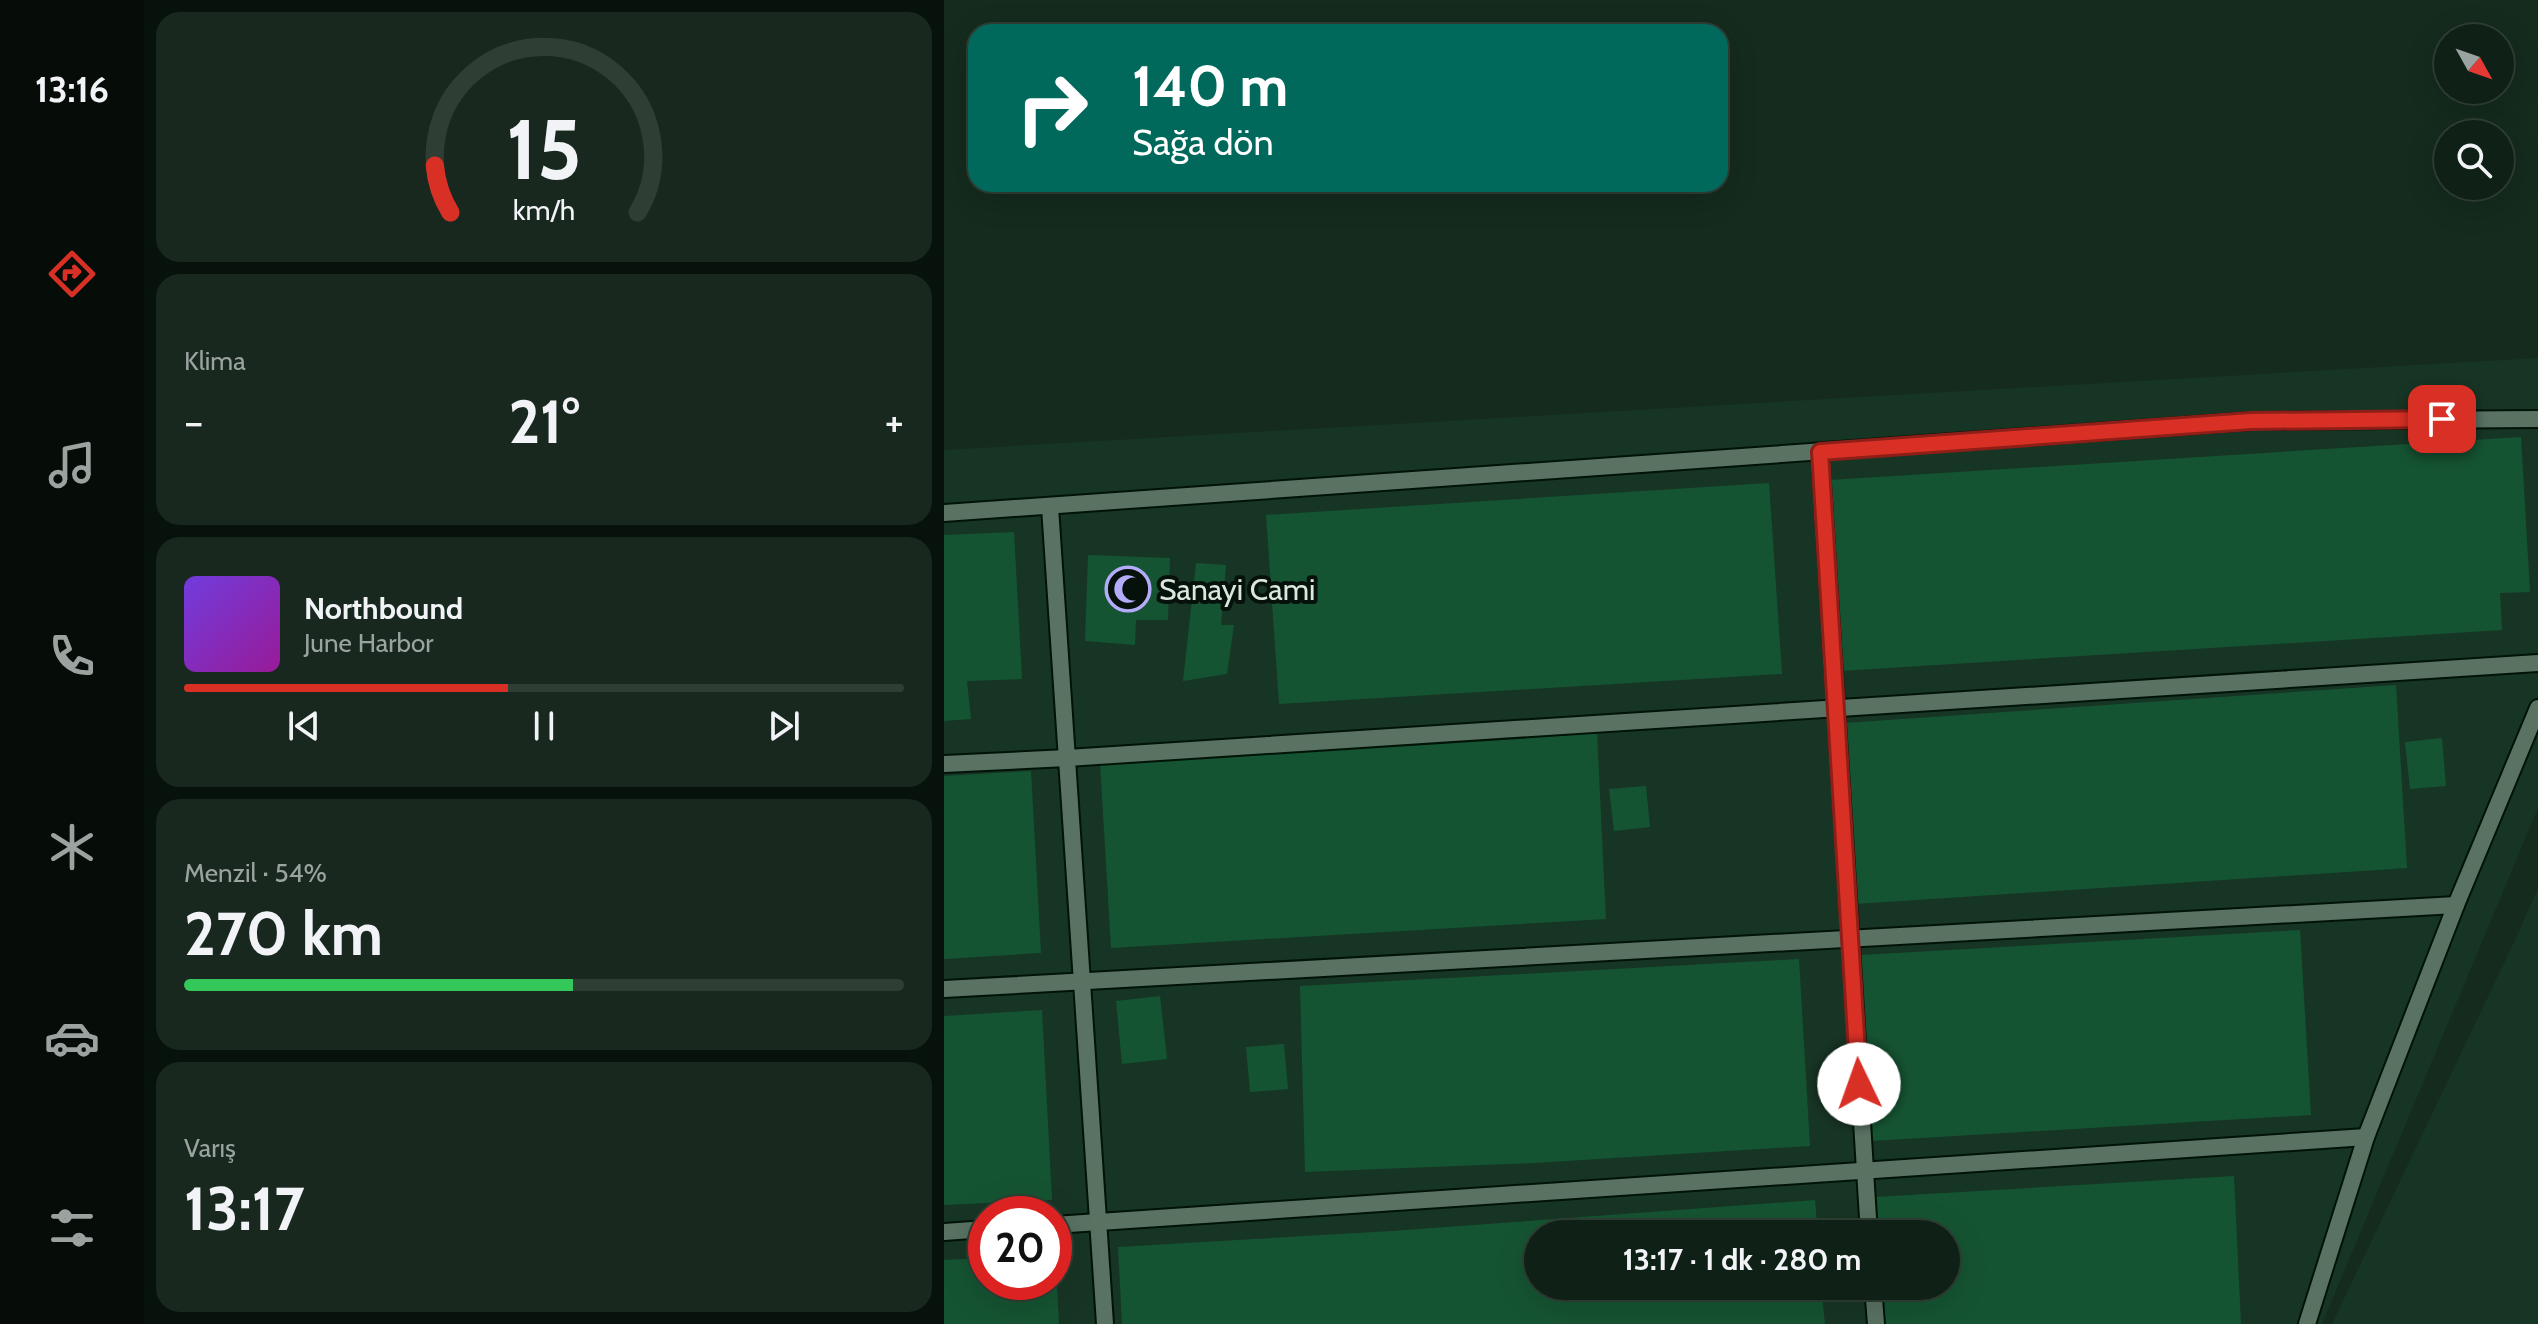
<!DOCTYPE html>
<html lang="tr">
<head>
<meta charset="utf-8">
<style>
	:root { --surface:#0f2016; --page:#18281f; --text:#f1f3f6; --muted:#9ba3a1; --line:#2f3e35; --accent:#d93025 }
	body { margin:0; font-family:Cabin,sans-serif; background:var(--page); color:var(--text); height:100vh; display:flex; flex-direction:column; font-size:30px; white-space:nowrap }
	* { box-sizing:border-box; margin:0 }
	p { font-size:26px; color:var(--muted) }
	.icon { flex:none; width:44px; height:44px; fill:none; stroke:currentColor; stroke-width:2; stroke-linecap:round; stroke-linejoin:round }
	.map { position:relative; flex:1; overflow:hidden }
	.details { display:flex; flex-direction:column; gap:12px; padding:12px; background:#08120c; width:800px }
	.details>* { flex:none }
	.banner { position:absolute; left:24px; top:24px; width:760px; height:168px; border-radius:24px; box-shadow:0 8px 32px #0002,0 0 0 2px var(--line); background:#00695c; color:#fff; overflow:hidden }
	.needle { width:52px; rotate:130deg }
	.controls { position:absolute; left:1490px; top:24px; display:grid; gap:16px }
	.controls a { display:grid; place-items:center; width:80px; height:80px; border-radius:50%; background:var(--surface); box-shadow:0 8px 32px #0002,0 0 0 2px var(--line); font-size:40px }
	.speed { position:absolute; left:24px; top:1196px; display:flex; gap:16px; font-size:40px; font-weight:700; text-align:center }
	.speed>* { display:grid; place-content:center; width:104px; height:104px; border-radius:50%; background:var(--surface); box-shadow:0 8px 32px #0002,0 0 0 2px var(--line); line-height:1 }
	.speed .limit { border:12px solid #d22; background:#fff; color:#111 }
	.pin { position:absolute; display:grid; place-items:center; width:68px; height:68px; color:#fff; margin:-34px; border-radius:16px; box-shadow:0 4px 12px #0006 }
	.me { position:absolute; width:88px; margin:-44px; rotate:357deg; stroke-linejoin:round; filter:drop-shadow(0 0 6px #0008) }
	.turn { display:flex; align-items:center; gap:28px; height:168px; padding:0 32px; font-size:36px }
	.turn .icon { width:104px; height:104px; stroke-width:2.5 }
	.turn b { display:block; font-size:56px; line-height:68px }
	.big { font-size:60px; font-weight:700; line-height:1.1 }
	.details .widget { flex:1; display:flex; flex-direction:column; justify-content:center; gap:12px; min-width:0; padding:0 28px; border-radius:24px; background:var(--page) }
	.details .dial { align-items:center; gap:0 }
	.dial svg { height:208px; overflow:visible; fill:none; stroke:var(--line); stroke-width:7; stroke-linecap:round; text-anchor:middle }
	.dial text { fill:var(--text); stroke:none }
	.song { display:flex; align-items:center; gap:24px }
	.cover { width:96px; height:96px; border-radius:12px; background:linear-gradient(135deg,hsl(260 70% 55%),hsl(300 70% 35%)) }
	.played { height:8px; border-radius:4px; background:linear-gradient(90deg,var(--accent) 45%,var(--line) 45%) }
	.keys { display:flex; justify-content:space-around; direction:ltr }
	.heat { display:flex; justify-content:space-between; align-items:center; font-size:44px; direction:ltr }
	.charge { height:12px; border-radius:6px; background:linear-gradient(90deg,#34c759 54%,var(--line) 0) }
	.trip { position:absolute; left:580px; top:1220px; width:436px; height:80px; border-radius:40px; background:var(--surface); box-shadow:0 8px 32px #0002,0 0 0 2px var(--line); font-weight:700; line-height:80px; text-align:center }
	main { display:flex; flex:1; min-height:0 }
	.tab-bar { display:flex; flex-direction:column; width:144px; justify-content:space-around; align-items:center; background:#060d09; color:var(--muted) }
	.tab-bar .icon { width:56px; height:56px }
	.tab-bar .selected { color:var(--accent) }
	.tab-bar b { font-size:36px; color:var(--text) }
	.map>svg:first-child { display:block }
	.built { fill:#173524; fill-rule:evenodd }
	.building { fill:#155432 }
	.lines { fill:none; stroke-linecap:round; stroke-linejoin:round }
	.lane-casing { stroke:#001307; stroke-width:20 }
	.lane { stroke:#597262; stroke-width:16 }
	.route-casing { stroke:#8d1f18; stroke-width:20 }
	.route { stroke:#d93025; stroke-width:14 }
	.labels { text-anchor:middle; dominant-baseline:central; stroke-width:8; stroke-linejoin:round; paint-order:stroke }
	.poi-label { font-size:30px; fill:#d9e7dd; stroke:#07110b; text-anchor:start }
</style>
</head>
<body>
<main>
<nav class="tab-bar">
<b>13:16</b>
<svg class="icon selected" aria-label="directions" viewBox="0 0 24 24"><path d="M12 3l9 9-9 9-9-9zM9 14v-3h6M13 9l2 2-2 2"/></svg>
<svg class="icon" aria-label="music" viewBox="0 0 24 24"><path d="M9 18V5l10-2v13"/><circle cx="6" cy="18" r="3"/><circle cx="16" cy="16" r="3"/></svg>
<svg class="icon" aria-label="phone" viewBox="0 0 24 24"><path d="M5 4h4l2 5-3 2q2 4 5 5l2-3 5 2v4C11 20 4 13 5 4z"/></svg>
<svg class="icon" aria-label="climate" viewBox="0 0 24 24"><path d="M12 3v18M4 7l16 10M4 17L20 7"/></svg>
<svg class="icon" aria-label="car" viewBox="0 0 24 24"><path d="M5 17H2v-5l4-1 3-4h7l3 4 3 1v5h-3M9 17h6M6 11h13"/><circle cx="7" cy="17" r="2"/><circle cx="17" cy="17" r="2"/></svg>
<svg class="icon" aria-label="filters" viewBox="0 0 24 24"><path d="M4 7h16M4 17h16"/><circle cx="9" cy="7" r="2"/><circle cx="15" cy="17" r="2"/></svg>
</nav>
<section class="details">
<div class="widget dial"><svg viewBox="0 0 100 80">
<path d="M14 69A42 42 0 1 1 86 69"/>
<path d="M14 69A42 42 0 0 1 8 51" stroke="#d93025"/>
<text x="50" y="56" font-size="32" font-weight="700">15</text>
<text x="50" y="72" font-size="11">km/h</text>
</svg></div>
<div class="widget"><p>Klima</p>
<div class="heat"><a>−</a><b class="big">21°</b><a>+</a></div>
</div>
<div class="widget">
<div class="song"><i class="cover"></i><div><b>Northbound</b><p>June Harbor</p></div></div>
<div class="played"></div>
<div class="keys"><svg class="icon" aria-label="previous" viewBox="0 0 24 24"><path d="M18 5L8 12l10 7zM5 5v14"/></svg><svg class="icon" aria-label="pause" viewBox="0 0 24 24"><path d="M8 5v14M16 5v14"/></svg><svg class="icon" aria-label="next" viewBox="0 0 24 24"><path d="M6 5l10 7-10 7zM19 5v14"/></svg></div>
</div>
<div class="widget"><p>Menzil · 54%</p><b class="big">270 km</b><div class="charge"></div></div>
<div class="widget"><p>Varış</p><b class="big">13:17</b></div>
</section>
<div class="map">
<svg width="1594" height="1324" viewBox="0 0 1594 1324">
	<rect width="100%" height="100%" fill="#142b1d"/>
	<g class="built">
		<path d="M1594,358V808L1378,1324H0V450ZM42,1214H110V1282H42ZM594,1234H1002V1286H594Z"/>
		<path d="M1594,888V1324H1388L1573,936Z"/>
	</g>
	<g class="building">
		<path d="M1577,437L1586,592L1556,593L1558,630L896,671L886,480Z"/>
		<path d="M825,483L838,674L335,704L322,515Z"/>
		<path d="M70,532L78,679L23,681L27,719L0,721V535Z"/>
		<path d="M144,555L226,558L224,620H192L191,645L141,641Z"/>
		<path d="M252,563L282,565L277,625H290L283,674L239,681Z"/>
		<path d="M1452,685L1463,868L911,904L900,723Z"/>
		<path d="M653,733L662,919L167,948L156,763Z"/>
		<path d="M1498,738L1502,786L1466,789L1461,742Z"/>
		<path d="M87,771L97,953L0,959V776Z"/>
		<path d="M702,786L706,827L670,831L665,789Z"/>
		<path d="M1356,930L1367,1115L927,1141L917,955Z"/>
		<path d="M855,959L866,1146L590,1163L361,1172L356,986Z"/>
		<path d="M216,996L223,1059L178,1064L172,1001Z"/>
		<path d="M98,1010L108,1200L0,1205V1016Z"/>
		<path d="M340,1044L344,1089L306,1092L302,1047Z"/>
		<path d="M1290,1176L1297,1324H939L937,1286H1002V1234H934L932,1197Z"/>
		<path d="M871,1200L874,1234H594V1286H877L881,1324H178L174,1247L448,1231Z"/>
		<path d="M42,1258V1282H110V1266H112L115,1324H0V1260Z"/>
	</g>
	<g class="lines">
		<g class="lane-casing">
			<g id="lane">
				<path d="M876,452L925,1234"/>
				<path d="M106,507L161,1324"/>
				<path d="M0,513L1307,421L1594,419"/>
				<path d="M0,764L123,758L1594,663"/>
				<path d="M0,989L1512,905"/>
				<path d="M110,1225L1422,1137"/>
				<path d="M0,1232L42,1229"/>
				<path d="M929,1286L932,1324"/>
				<path d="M1363,1324L1422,1137L1512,905L1594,708"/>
			</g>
		</g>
		<use href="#lane" class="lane"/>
	</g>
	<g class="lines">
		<g class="route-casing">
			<path id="route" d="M915,1084L876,452L1307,421L1498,419"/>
		</g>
		<use href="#route" class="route"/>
	</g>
	<defs>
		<g id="mosque-ring" transform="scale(2.3)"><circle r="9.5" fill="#07110b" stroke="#b4acf9" stroke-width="1.5"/><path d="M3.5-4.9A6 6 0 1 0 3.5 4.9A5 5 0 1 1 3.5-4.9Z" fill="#b4acf9"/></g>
	</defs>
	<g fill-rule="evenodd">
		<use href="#mosque-ring" x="184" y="589"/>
	</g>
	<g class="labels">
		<g class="poi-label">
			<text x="215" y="589">Sanayi Cami</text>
		</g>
	</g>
</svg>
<div class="controls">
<a><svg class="needle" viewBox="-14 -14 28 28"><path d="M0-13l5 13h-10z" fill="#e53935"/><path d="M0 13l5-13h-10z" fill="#9ba3a1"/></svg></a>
<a><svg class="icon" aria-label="search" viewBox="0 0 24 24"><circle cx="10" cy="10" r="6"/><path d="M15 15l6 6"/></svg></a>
</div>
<div class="speed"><div class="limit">20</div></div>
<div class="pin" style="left:1498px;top:419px;background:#d93025"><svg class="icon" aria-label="arrive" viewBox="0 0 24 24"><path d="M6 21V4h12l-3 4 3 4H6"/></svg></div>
<svg class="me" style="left:915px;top:1084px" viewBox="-20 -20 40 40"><circle r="19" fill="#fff"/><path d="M0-13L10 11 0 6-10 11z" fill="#d93025"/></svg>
<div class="trip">13:17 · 1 dk · 280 m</div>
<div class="banner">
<div class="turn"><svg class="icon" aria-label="right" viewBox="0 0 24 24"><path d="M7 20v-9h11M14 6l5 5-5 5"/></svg><div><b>140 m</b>Sağa dön</div></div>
</div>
</div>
</main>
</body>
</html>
